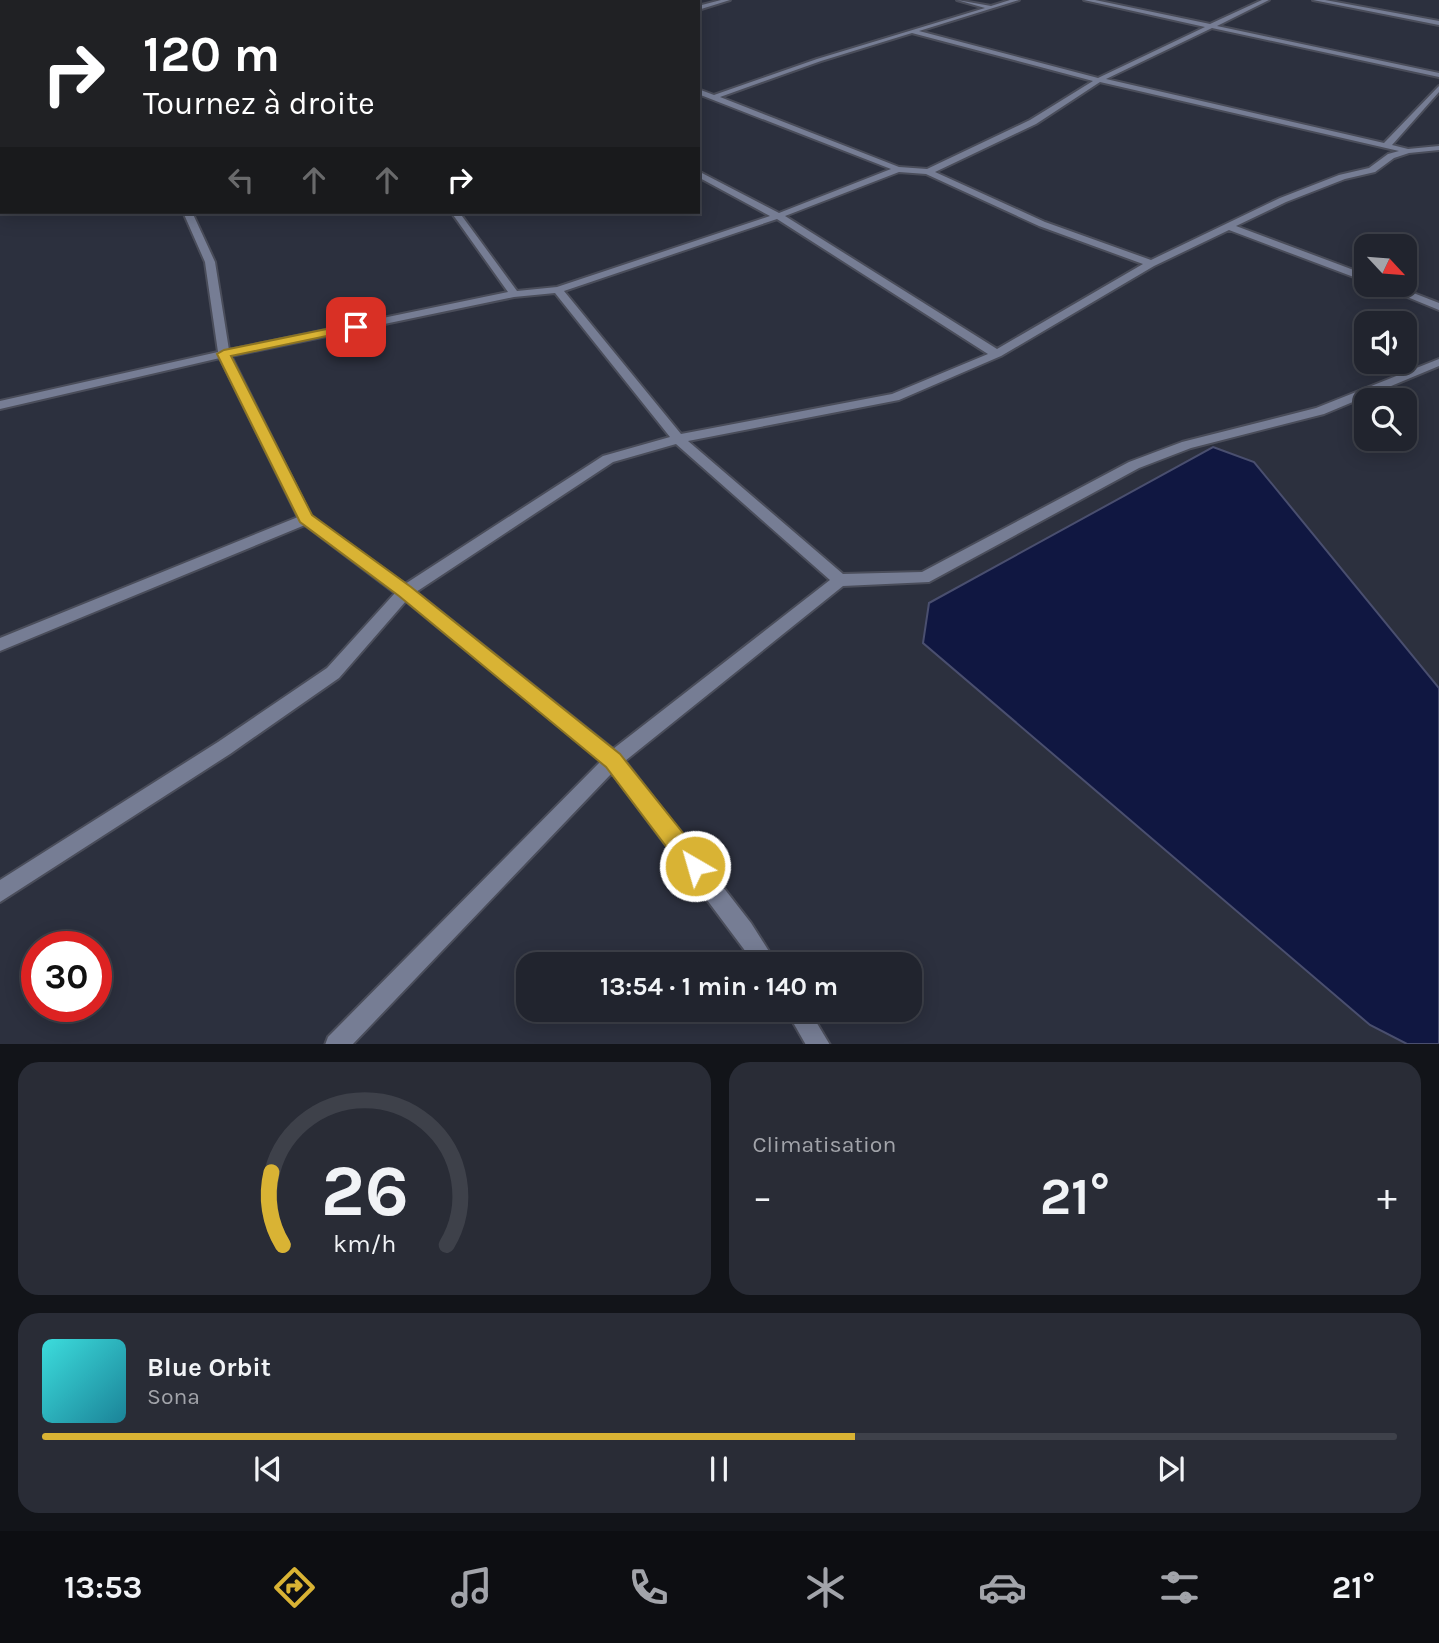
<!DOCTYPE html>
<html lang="fr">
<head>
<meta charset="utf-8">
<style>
	:root { --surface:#21242e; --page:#292c36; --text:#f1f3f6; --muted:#a2a4aa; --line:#3e414a; --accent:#d9b334 }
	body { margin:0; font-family:Karla,sans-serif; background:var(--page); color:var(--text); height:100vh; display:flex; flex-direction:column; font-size:26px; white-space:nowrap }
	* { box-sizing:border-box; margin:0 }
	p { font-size:23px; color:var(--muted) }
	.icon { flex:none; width:38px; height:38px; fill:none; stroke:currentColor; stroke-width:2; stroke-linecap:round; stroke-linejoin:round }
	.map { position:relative; height:1044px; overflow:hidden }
	.sheet { display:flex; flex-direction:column; gap:18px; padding:18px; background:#121419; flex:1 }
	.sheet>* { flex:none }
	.banner { position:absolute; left:0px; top:0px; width:700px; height:214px; box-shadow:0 4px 18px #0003,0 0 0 2px var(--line); background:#202124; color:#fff; overflow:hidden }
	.needle { width:46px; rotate:116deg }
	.fabs { position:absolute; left:1354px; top:234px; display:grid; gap:14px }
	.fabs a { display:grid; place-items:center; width:63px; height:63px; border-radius:14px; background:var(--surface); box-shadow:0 4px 18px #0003,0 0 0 2px var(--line); font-size:35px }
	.speed { position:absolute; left:21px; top:931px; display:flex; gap:14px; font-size:35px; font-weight:700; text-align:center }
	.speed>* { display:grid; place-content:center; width:91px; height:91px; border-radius:50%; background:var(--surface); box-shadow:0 4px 18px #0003,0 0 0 2px var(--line); line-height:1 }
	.speed .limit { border:10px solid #d22; background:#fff; color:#111 }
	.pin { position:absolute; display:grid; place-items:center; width:60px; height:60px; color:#fff; margin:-30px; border-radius:14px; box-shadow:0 4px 10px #0006 }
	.me { position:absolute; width:77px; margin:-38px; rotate:322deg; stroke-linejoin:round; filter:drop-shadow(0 0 5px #0008) }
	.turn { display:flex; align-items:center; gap:24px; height:147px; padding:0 28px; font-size:32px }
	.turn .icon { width:91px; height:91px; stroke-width:2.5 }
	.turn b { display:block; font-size:49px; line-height:60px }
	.lanes { display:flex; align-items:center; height:66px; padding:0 28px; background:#0003; justify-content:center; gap:35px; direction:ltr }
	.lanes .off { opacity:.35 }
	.big { font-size:52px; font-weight:700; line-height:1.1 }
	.sheet .card { flex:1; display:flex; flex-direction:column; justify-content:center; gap:10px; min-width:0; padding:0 24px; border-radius:21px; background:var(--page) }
	.sheet .dial { align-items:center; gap:0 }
	.dial svg { height:182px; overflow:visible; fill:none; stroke:var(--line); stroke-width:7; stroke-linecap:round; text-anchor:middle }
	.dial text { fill:var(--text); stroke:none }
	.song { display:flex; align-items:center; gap:21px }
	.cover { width:84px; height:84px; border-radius:10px; background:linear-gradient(135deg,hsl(180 70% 55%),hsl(190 70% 35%)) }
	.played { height:7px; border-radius:4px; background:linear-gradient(90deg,var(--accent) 60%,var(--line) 60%) }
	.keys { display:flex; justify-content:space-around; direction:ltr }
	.heat { display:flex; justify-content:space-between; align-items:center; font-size:38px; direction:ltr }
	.sheet .tiles { flex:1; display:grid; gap:18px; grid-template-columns:1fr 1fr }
	.card:last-child { grid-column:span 2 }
	.trip { position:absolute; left:516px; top:952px; width:406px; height:70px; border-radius:21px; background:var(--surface); box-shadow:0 4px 18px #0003,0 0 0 2px var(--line); font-weight:700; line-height:70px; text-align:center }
	.dock { display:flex; height:112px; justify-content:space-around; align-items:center; background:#0d0e12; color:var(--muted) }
	.dock .icon { width:49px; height:49px }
	.dock .on { color:var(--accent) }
	.dock b { font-size:32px; color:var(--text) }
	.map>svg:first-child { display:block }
	.water { fill:#101741; stroke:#4a4f6f; stroke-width:2 }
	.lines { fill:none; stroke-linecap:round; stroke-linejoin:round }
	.street-casing { stroke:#4a4d5a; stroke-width:4 }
	.primary-casing { stroke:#4a4d5a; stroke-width:3 }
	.street { fill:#767d94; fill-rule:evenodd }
	.primary { fill:#bac8f8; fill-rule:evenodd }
	.route { fill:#d9b334; stroke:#8d7422; stroke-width:2 }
</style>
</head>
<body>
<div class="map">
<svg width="1439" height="1045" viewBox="0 0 1439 1045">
	<rect width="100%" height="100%" fill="#2c303e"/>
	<path class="water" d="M1213,447L1254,462L1439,688V1044H1407L1370,1025L923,643L929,603Z"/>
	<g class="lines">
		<g class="street-casing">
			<g id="street">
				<path d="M584,0H594L580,2Z"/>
				<path d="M721,0H730L698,10V6Z"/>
				<path d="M957,0L991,6L1010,0H1019L919,31L1098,78L1205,27L1084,0H1095L1210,24L1262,0H1269L1217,26L1439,73V77L1212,28L1106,79L1384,143L1439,86V92L1392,145L1408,149L1439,146V150L1409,153L1394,158L1375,172L1345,179L1286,202L1236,226L1367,275V282L1229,230L1154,266L1001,356L899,400L688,441L843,574L922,572L1129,462L1182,442L1316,408L1439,359V366L1324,414L1191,448L1139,468L929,582L843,586L625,761L751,923L777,964H755L612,773L352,1045H325L328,1037L601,761L406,601L339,678L230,754L0,902V880L218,742L327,668L395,593L305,525L0,651V638L298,517L220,358L0,409V401L218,352L205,262L183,212H192L215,262L229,350L508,292L451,212H459L517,291L557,287L770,216L698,177V171L779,213L891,169L698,94V89L714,95L817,59L985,8ZM912,33L1093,81L1030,120L927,169L899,167L720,97L821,61ZM1100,82L1399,151L1388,154L1369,168L1339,175L1280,198L1151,260L1045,222L935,172L1036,124ZM899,172L926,174L1039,226L1143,264L997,349L785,216ZM777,219L988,354L892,394L681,434L564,291ZM555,293L670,437L603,456L405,584L311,516L231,356L514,297ZM676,444L830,580L613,749L416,592L613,462Z"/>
				<path d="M1313,0H1325L1439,21V25Z"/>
				<path d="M0,180H2L0,186Z"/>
				<path d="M1378,285H1393L1439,303V310Z"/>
				<path d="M786,1010H809L830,1045H806Z"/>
			</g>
		</g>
		<g class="primary-casing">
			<path id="primary" d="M0,69H2L0,75Z"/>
		</g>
		<use href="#street" class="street"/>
		<use href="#primary" class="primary"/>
	</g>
	<path class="route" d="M356,323L360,324V329L231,356L312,515L411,587L620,754L703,858L706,866L703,874L695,877L687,874L606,767L399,596L300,522L217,354L224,350Z"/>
</svg>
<div class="fabs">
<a><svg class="needle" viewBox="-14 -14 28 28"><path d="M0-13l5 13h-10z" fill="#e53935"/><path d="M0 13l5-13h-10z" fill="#a2a4aa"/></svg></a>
<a><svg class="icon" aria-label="sound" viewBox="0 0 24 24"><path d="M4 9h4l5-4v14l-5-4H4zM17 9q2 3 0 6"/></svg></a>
<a><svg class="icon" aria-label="search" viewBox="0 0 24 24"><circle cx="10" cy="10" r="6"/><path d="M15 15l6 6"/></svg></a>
</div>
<div class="speed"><div class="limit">30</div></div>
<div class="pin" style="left:356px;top:327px;background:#d93025"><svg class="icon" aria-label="arrive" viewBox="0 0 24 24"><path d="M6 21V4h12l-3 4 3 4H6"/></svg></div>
<svg class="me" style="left:695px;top:866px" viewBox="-20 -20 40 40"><circle r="17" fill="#d9b334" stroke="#fff" stroke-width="3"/><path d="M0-11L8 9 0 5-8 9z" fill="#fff"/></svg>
<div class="trip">13:54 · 1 min · 140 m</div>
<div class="banner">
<div class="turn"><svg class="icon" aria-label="right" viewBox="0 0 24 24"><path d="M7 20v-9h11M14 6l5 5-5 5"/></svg><div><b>120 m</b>Tournez à droite</div></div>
<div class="lanes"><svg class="icon off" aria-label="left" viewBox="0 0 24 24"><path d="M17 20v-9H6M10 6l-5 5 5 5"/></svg><svg class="icon off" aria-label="ahead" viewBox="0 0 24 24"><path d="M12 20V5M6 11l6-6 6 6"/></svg><svg class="icon off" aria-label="ahead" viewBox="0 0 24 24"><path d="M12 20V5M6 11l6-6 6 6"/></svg><svg class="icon" aria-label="right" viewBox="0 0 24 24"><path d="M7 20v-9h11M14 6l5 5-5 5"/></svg></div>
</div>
</div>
<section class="sheet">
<div class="tiles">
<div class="card dial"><svg viewBox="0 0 100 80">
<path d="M14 69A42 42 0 1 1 86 69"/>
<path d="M14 69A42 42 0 0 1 9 37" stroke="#d9b334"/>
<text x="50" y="56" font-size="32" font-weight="700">26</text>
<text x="50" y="72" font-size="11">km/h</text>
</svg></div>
<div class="card"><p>Climatisation</p>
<div class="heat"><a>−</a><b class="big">21°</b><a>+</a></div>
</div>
<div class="card">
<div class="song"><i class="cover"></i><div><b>Blue Orbit</b><p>Sona</p></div></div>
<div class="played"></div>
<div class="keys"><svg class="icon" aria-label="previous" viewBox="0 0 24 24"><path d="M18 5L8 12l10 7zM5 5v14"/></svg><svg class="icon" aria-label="pause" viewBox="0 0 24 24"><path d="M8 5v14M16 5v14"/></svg><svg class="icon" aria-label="next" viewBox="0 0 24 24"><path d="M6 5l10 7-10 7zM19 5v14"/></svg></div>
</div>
</div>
</section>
<nav class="dock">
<b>13:53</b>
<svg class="icon on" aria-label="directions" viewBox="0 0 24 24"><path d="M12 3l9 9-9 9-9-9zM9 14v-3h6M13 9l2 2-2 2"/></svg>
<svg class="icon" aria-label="music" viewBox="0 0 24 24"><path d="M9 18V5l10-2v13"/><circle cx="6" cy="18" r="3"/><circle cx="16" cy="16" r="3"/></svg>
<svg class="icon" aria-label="phone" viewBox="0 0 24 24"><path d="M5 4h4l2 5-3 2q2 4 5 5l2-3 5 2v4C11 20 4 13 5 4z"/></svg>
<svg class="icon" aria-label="climate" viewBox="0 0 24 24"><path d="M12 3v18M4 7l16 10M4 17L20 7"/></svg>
<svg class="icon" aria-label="car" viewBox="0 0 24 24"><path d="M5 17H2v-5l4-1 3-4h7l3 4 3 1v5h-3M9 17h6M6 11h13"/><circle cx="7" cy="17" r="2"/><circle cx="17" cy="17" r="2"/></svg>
<svg class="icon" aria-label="filters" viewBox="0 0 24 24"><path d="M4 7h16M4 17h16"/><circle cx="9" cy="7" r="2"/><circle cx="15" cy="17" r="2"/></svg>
<b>21°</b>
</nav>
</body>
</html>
